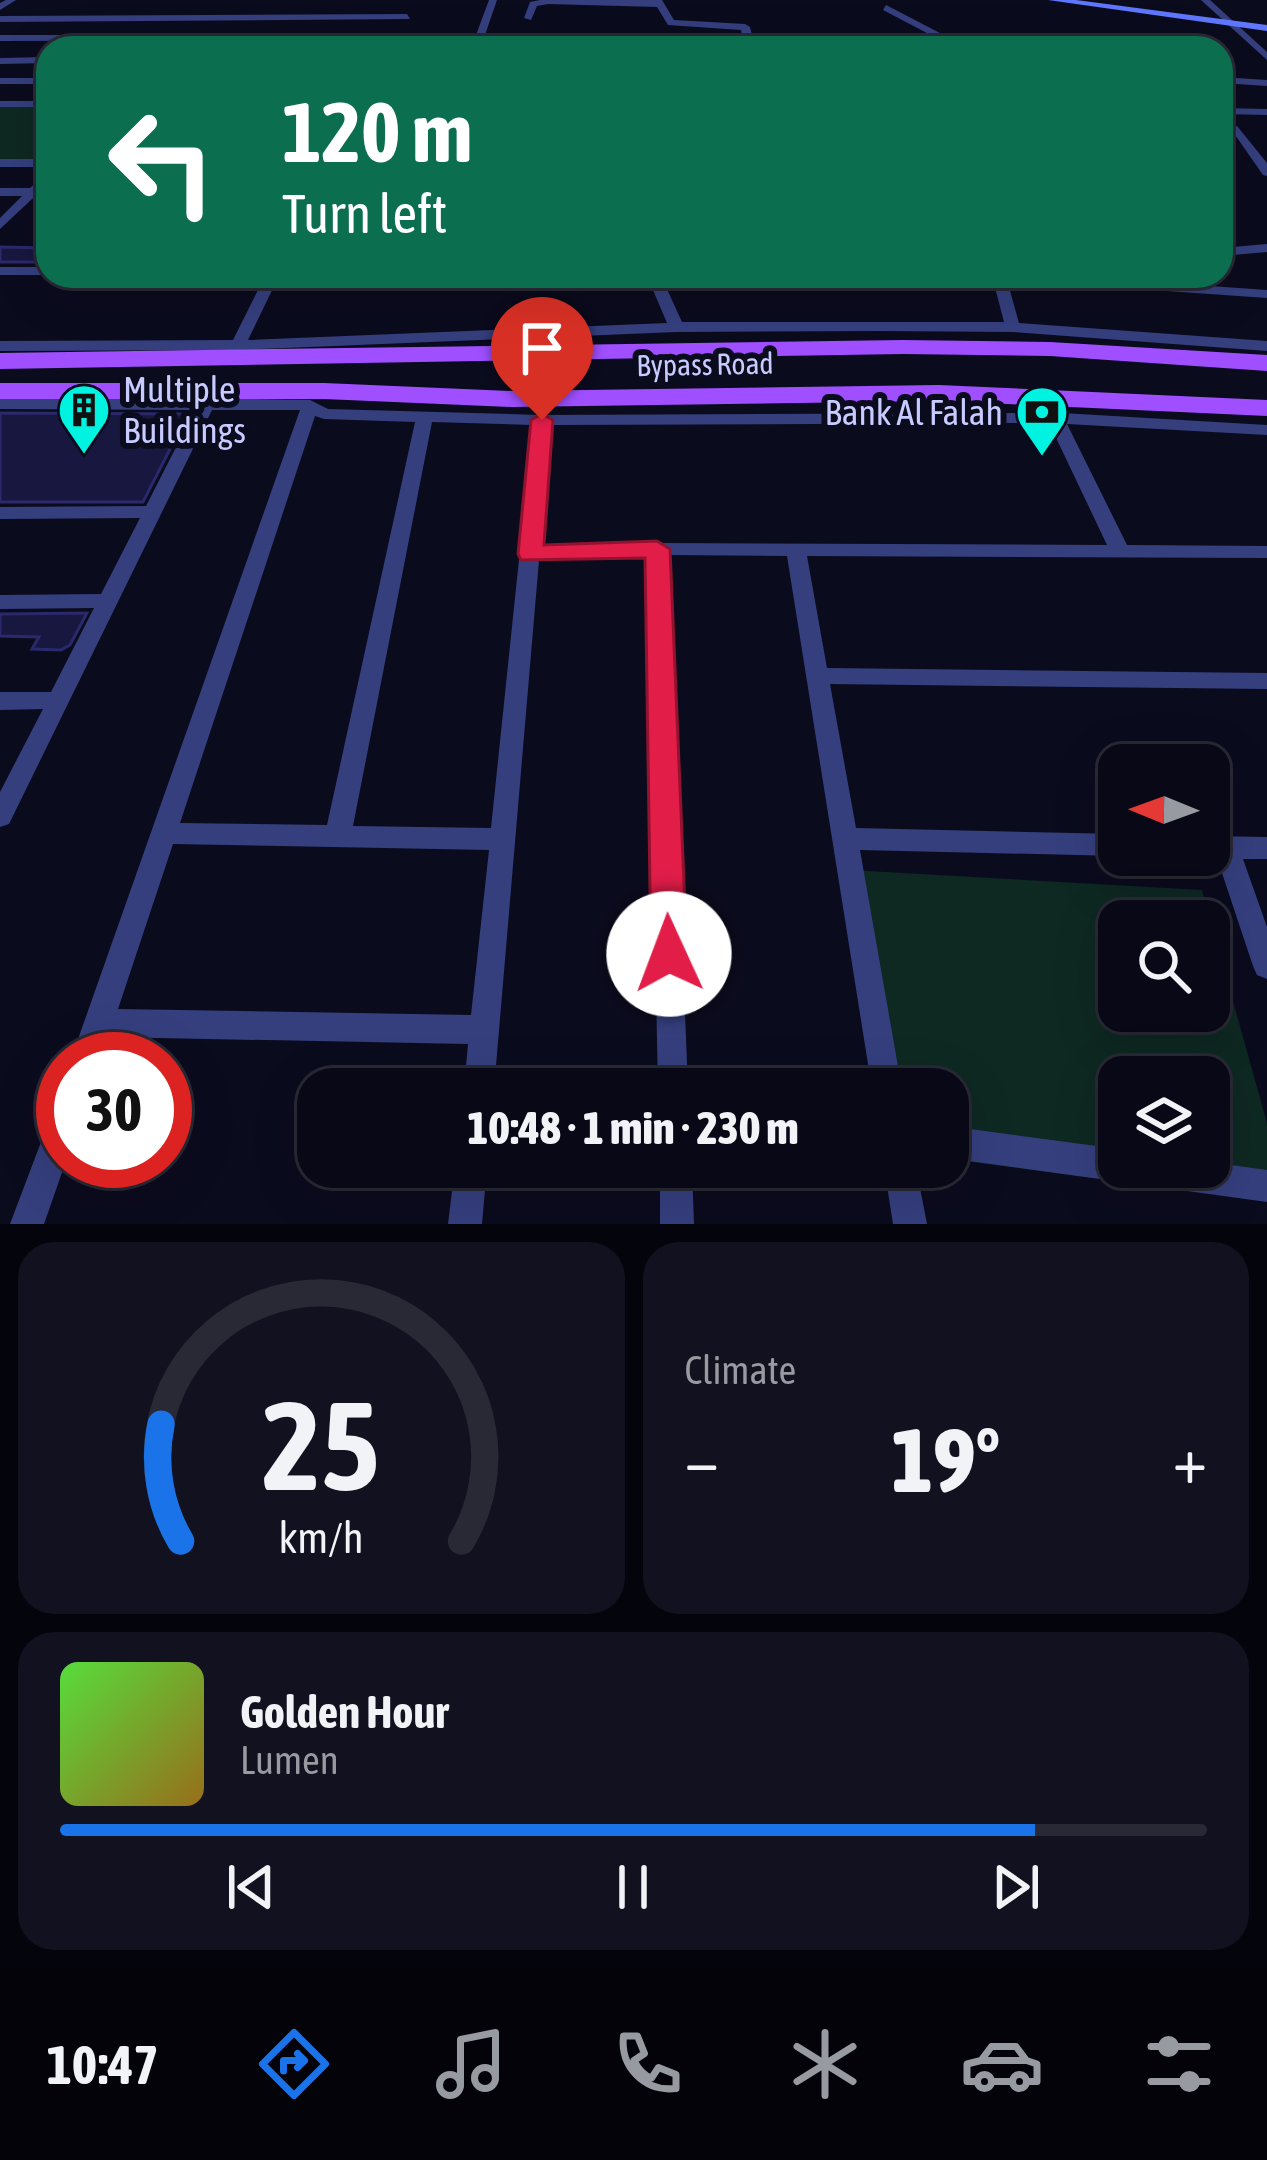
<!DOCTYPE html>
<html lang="en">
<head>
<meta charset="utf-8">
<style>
	:root { --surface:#080816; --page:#11111f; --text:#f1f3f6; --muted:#989aa1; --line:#292935; --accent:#1a73e8 }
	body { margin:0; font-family:"Asap Condensed",sans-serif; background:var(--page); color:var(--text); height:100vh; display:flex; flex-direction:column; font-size:45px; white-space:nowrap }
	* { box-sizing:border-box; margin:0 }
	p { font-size:39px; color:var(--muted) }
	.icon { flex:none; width:66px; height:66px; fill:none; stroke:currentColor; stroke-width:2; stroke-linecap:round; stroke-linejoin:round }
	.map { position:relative; height:1224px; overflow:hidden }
	.drawer { display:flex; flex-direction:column; gap:18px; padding:18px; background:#04040c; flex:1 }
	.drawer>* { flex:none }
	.guide { position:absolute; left:36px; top:36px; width:1197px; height:252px; border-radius:36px; box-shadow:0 12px 48px #0002,0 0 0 3px var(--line); background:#0b6e4f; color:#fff; overflow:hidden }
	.needle { width:78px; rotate:271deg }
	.buttons { position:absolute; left:1098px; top:744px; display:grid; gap:24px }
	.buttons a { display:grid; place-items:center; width:132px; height:132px; border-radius:24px; background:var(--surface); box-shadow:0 12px 48px #0002,0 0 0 3px var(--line); font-size:60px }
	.speed { position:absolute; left:36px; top:1032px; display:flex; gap:24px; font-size:60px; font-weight:700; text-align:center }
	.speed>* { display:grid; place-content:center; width:156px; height:156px; border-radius:50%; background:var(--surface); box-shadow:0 12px 48px #0002,0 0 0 3px var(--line); line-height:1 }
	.speed .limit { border:18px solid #d22; background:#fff; color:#111 }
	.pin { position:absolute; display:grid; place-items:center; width:102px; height:102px; color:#fff; margin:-123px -51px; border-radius:50% 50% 50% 0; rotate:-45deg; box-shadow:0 0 12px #0007 }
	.pin .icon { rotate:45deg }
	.me { position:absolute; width:132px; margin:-66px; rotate:358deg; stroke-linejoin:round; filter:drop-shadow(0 0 9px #0008) }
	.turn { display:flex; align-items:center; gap:42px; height:252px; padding:0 48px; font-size:54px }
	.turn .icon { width:156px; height:156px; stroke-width:2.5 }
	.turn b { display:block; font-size:84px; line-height:102px }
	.big { font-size:90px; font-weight:800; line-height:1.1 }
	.drawer .widget { flex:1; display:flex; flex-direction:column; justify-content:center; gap:18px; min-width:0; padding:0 42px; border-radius:36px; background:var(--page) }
	.drawer .dial { align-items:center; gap:0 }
	.dial svg { height:312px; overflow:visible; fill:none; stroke:var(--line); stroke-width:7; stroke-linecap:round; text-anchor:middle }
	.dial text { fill:var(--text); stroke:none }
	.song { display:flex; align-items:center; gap:36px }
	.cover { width:144px; height:144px; border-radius:18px; background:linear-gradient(135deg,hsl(110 70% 55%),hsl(40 70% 35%)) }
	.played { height:12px; border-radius:6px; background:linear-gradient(90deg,var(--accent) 85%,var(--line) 85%) }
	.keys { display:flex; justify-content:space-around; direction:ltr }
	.heat { display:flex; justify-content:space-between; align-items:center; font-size:66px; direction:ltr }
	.drawer .tiles { flex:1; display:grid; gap:18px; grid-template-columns:1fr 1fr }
	.widget:last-child { grid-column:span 2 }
	.trip { position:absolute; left:297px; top:1068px; width:672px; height:120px; border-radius:36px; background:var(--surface); box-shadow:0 12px 48px #0002,0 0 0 3px var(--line); font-weight:800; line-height:120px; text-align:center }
	.dock { display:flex; height:192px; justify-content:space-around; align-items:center; background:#030309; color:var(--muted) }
	.dock .icon { width:84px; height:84px }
	.dock .on { color:var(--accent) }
	.dock b { font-size:54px; color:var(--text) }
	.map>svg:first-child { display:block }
	.green { fill:#0e2822; fill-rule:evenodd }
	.building { fill:#18173f; stroke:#2a296b; stroke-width:3 }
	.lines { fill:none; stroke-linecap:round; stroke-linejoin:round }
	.minor { fill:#353f7e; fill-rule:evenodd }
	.secondary { fill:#5f77ff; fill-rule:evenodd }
	.primary { fill:#9f4fff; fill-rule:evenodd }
	.route { fill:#e11d48; stroke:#92132f; stroke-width:3 }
	.labels { text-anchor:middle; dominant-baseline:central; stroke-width:12; stroke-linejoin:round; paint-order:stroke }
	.far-street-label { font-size:30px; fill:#c8cbff; stroke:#0b0b1e }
	.poi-label { font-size:36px; fill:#c8cbff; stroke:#0b0b1e; text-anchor:start }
</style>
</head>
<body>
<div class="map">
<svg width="1267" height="1224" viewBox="0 0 1267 1224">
	<rect width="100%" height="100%" fill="#0b0b1e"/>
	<g class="green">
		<rect x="0" y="104" width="48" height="58"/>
		<path d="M850,870L1202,890L1267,1123V1200L948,1159V1089H886ZM1119,921H1209V1011H1119ZM1119,1077H1209V1167H1119Z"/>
	</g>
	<g class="building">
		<path d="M0,247L48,248V257L43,262H0Z"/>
		<path d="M0,413L188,414L143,502H0Z"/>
		<path d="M0,613V614L87,613L70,645L61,650L32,649L39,637L0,636Z"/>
	</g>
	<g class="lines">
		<g class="minor">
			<path d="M6,0H16L0,10V3Z"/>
			<path d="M489,0H497L485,35L743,39L741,30L668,25L657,7L548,4L537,6L531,20L524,18L530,2L540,0H662L674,20L745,24L750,27L753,39L944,42L883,10L886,5L963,45L958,48L754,45V48H746L745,45L397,40L0,41V35H476Z"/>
			<path d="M1201,0H1210L1267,52V60Z"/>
			<path d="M407,14L410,19L0,22V16Z"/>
			<path d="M48,57V63L0,64V58Z"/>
			<path d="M1221,77L1267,80V86L1221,83Z"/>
			<rect x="0" y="78" width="48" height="6"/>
			<rect x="0" y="101" width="48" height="6"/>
			<path d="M1221,108L1267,109V115L1221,114Z"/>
			<path d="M1237,126L1267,163V176L1263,175L1231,129Z"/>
			<rect x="0" y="159" width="48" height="8"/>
			<path d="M48,173V184L0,229V218L22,196H0V188H30Z"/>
			<path d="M1221,183L1230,184L1232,187L1221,191Z"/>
			<path d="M1267,244V252L1221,256V248Z"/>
			<rect x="0" y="267" width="48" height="8"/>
			<path d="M265,276H279L248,340L667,323L647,276H661L682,322H1004L992,276H1068L1267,290V298L1007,280L1019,323L1267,341V351L1013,332L881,331L676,332L238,350L0,351V341L233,340Z"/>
			<path d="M207,398L310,400L328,409L542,415L1044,413L1045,405H1057L1062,413L1267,425V435L1067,424L1127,545L1267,546V558L807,556L827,668L1267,673V689L830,684L856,828L1119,834V855H1122L1119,856L860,850L902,1089H872L787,556L667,555L688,1089H658L647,556L539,560L494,1089H464L468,1044L108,1037L101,1059H71L300,410H212L9,824L0,827V792L43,709L0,710V692H51L94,608L0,609V595L101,594L140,518L0,519V507L146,506L195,410L0,409V399ZM315,416L324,419L415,422L327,825L180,823ZM432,422L533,425L491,828L353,826ZM1049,423L1107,545L657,543L540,547L550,425ZM173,844L489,850L471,1015L118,1009Z"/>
			<path d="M1209,836L1267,837V859H1243L1267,927V979L1257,975L1253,966L1217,858L1201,855H1209Z"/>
			<path d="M63,1108V1161H66L44,1224H10L52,1113Z"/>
			<path d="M948,1126L1119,1149V1167H1209V1162L1267,1170V1202L948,1158Z"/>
			<path d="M455,1167H487L482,1224H448Z"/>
			<path d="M660,1167H692L694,1224H660Z"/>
			<path d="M884,1167H916L927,1224H893Z"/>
		</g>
		<path class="secondary" d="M1048,0H1076L1267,25V31Z"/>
		<g class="primary">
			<path d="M903,340L1050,342L1267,355V371L1050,356L903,354L0,369V353Z"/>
			<path d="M0,383H324L512,391L939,385L1267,400V416L939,401L512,407L324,399H0Z"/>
		</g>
	</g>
	<path class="route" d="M542,414L553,420L544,545L657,541L670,549L687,954L682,966L669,971L656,966L651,954L645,558L521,560L518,554L531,420Z"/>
	<defs>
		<g id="building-pin" transform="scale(2.7)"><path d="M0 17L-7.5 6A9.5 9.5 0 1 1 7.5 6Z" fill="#00f3e1" stroke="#0b0b1e"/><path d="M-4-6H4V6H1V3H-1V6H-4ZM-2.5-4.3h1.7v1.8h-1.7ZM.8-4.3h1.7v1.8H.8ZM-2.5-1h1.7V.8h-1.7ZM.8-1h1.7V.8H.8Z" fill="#111"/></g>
		<g id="bank-pin" transform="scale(2.7)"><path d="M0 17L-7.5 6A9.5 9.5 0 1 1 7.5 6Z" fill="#00f3e1" stroke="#0b0b1e"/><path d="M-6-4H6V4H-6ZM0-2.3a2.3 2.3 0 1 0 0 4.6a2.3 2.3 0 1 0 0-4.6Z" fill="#111"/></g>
	</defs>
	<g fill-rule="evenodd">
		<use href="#building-pin" x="84" y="410"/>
		<use href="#bank-pin" x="1042" y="412"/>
	</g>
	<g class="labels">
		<g class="far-street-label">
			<text transform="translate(705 364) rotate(-1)">Bypass Road</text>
		</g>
		<g class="poi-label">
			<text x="123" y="389">Multiple<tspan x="123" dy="41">Buildings</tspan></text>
			<text x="1003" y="412" text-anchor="end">Bank Al Falah</text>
		</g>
	</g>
</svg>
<div class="buttons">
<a><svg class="needle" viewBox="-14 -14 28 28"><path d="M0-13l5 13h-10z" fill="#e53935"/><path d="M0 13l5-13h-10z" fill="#989aa1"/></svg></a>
<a><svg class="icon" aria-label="search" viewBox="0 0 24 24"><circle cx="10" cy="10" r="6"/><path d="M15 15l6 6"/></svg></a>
<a><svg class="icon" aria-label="layers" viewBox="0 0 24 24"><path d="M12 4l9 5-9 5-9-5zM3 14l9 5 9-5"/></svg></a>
</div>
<div class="speed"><div class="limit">30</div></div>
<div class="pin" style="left:542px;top:420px;background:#d93025"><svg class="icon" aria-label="arrive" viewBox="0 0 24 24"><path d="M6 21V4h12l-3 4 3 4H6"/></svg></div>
<svg class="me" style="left:669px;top:954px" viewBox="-20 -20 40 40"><circle r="19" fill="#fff"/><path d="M0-13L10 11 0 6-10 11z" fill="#e11d48"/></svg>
<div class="trip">10:48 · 1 min · 230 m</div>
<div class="guide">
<div class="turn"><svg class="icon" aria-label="left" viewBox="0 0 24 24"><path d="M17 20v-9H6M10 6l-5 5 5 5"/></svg><div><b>120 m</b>Turn left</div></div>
</div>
</div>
<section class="drawer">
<div class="tiles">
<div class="widget dial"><svg viewBox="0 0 100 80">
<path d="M14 69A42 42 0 1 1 86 69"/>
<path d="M14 69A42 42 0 0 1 9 39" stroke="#1a73e8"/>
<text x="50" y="56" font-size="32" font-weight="700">25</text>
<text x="50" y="72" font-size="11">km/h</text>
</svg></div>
<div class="widget"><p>Climate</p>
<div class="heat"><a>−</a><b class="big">19°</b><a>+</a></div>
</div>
<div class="widget">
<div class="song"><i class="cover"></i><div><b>Golden Hour</b><p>Lumen</p></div></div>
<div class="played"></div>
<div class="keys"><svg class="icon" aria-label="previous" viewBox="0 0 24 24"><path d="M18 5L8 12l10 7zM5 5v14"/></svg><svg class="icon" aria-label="pause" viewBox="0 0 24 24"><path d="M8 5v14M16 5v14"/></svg><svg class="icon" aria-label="next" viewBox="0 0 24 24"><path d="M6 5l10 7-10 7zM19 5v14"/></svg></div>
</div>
</div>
</section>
<nav class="dock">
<b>10:47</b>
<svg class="icon on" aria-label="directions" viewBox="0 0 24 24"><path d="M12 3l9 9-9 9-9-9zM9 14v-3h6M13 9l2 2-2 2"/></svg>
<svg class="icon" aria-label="music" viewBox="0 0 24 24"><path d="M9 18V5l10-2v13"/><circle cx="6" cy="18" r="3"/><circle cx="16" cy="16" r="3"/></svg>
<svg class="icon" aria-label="phone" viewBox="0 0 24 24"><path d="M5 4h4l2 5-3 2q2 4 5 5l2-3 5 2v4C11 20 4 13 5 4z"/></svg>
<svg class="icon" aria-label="climate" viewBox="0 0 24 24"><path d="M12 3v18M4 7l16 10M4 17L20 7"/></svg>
<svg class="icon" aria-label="car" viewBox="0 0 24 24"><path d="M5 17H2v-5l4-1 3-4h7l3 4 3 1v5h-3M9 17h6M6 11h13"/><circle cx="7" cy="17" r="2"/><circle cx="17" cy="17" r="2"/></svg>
<svg class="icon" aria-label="filters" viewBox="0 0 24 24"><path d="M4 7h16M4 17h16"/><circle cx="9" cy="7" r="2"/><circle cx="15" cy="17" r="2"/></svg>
</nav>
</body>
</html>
